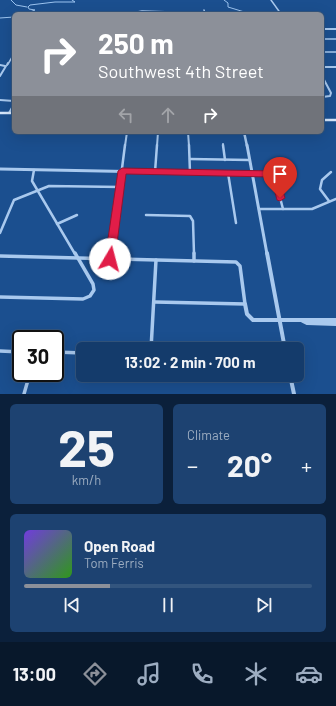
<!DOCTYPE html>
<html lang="en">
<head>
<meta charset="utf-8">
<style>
	:root { --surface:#143b6b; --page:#1d4271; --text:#f1f3f6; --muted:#9dadc1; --line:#33557e; --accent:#8c9099 }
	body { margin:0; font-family:Barlow,sans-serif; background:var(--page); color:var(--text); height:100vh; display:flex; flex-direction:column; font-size:15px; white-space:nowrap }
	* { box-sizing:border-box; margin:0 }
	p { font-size:13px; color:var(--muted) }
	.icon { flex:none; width:22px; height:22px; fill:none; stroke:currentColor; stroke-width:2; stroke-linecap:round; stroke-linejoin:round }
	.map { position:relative; height:394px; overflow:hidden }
	.side { display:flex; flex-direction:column; gap:10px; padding:10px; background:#0b203b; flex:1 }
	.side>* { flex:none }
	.guide { position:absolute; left:12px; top:12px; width:312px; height:122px; border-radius:6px; box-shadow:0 4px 16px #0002,0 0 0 1px var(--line); background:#8c9099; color:#fff; overflow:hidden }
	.speed { position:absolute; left:12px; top:330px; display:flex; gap:8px; font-size:20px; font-weight:700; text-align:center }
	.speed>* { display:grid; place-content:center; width:52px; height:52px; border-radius:50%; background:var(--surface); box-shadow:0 4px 16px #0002,0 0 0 1px var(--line); line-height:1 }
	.speed .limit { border:2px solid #111; border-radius:6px; background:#fff; color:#111 }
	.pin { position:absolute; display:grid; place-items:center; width:34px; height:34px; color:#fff; margin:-41px -17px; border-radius:50% 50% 50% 0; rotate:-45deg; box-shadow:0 0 4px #0007 }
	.pin .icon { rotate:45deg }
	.me { position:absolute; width:44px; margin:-22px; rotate:8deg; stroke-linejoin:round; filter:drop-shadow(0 0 3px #0008) }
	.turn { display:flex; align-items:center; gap:14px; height:84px; padding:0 20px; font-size:18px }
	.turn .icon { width:52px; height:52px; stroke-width:2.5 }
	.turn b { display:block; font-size:28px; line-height:34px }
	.lanes { display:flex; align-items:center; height:38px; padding:0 20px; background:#0003; justify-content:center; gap:20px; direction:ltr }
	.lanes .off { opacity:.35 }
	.big { font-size:30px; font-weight:700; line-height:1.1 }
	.side .tile { flex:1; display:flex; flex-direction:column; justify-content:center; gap:6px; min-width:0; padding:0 14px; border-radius:6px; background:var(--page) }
	.side .dial { align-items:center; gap:0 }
	.dial b { font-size:52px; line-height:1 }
	.song { display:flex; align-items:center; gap:12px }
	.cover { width:48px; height:48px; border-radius:6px; background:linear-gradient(135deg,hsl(260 70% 55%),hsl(110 70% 35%)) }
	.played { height:4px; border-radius:2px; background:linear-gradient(90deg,var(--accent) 30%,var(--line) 30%) }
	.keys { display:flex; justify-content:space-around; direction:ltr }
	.heat { display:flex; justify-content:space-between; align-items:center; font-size:22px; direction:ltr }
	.side .tiles { flex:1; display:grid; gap:10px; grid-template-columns:1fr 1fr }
	.tile:last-child { grid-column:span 2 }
	.trip { position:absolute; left:76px; top:342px; width:228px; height:40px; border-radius:6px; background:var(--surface); box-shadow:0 4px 16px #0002,0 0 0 1px var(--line); font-weight:700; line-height:40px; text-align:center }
	.dock { display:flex; height:64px; justify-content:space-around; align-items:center; background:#08182b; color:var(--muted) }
	.dock .icon { width:28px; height:28px }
	.dock .active { color:var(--accent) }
	.dock b { font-size:18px; color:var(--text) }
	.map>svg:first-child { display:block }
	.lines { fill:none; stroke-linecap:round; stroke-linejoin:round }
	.stream { stroke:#9cc4f0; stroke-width:1 }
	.minor-far3 { stroke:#a9c9ee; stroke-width:1.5 }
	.minor-far2 { stroke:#a9c9ee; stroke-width:2 }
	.minor-far1 { stroke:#a9c9ee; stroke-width:2.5 }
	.minor { stroke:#a9c9ee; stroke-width:3.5 }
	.tertiary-far3 { stroke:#a9c9ee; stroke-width:2 }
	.tertiary-far2 { stroke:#a9c9ee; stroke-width:2.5 }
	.tertiary-far1 { stroke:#a9c9ee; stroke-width:3 }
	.tertiary { stroke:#a9c9ee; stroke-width:4 }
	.secondary { stroke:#d6e6fa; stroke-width:2.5 }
	.route { fill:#e11d48; stroke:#92132f }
</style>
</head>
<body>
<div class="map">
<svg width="336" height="394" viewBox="0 0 336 394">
	<rect width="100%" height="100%" fill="#1b4f8f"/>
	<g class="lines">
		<g class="stream">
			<path d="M11,0L16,5L27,7"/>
			<path d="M224,0L228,3V7L251,14"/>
			<path d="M25,14L35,10L29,9L28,7L30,5L55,2H75L72,0"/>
			<path d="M0,18L14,17"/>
		</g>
		<g class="minor-far3">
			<path d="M271,0L281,14"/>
			<path d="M204,10L205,14"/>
			<path d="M136,14L137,12L142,11L173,12L180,14"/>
			<path d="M322,39H336"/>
			<path d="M322,52H336"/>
			<path d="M8,64L14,54"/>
		</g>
		<g class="minor-far2">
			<path d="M0,65L5,66"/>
			<path d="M7,65L8,63"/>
			<path d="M322,67H336"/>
			<path d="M0,76L6,66"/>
			<path d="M322,76L331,93L330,96L322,97"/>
			<path d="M0,100L14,101"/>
			<path d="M9,113L14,104"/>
			<path d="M188,132L189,146"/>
			<path d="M223,144V146"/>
			<path d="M125,146L127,132"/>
			<path d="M157,146L158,132"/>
		</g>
		<g class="minor-far1">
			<path d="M189,145L190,173"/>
			<path d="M223,145L225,160"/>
			<path d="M190,159L249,160"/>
			<path d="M275,165L274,174L283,209"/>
			<path d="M34,170L32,181L75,254"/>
			<path d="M155,172L157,145"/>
			<path d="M228,173L236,223"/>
			<path d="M252,174H274"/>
			<path d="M329,201L320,189L322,180L331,172"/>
			<path d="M259,209H312L336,199"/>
			<path d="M146,215L190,216L193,221L194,254"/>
			<path d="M57,224L77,215"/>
			<path d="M0,233L14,200L49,186L121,187"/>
			<path d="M111,254L125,145"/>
		</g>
		<g class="minor">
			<path d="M194,253V261"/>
			<path d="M0,256L236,262L240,266L245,304L155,302"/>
			<path d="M110,259L111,253"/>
			<path d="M0,297L83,299L90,296L94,290L93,284L75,253"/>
			<path d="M151,349L156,260"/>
			<path d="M0,351L21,352"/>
			<path d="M55,352L83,353"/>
			<path d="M24,394L30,373"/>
		</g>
		<path class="tertiary-far3" d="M322,29H336"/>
		<path class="tertiary-far2" d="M244,132L247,146"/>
		<g class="tertiary-far1">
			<path d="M247,145L267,254"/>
			<path d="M0,169L252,174"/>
		</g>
		<g class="tertiary">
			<path d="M267,253L285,349"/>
			<path d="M245,304L247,314L253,320H336"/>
			<path d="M303,321L307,323L336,324"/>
			<path d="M290,375L294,394"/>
		</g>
		<g class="secondary">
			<path d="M0,113H14"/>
			<path d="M322,120H336"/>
		</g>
	</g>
	<path class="route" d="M122,168L274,171L278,174L285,198L280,201L277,200L271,177L126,174L115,259L114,262L110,263L106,262L105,259L118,171Z"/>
</svg>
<div class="speed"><div class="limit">30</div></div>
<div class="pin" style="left:280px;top:198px;background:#d93025"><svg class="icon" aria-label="arrive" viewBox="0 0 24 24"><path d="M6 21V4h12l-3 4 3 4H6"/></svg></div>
<svg class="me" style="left:110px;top:259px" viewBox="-20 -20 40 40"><circle r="19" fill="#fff"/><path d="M0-13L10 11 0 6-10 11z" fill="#e11d48"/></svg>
<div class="trip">13:02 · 2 min · 700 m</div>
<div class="guide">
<div class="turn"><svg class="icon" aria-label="right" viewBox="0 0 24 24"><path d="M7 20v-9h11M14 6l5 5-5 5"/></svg><div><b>250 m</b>Southwest 4th Street</div></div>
<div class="lanes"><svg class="icon off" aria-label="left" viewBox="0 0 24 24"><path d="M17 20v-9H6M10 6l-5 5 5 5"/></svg><svg class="icon off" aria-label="ahead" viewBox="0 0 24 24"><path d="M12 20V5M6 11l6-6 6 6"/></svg><svg class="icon" aria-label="right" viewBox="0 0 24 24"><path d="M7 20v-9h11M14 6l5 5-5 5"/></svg></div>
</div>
</div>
<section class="side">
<div class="tiles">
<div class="tile dial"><b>25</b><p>km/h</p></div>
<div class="tile"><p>Climate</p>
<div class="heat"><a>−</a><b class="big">20°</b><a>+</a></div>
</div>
<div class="tile">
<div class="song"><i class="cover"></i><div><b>Open Road</b><p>Tom Ferris</p></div></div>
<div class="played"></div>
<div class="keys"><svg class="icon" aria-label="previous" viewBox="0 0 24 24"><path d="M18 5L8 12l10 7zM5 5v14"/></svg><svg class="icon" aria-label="pause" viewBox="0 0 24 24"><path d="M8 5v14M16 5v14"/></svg><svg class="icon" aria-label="next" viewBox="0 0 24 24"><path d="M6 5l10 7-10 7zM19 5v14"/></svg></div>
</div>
</div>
</section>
<nav class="dock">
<b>13:00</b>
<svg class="icon active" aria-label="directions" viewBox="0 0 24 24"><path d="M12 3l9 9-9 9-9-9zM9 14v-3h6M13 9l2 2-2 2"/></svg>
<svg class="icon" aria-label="music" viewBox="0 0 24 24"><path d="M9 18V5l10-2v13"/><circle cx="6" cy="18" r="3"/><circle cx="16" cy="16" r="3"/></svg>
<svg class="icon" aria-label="phone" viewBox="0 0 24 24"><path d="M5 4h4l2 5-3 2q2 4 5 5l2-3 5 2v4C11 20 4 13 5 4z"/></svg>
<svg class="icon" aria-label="climate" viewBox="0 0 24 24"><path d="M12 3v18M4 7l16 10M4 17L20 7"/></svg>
<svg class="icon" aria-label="car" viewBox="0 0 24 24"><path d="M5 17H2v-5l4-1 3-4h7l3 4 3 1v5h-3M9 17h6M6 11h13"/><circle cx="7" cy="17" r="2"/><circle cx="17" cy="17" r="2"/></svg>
</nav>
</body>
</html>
